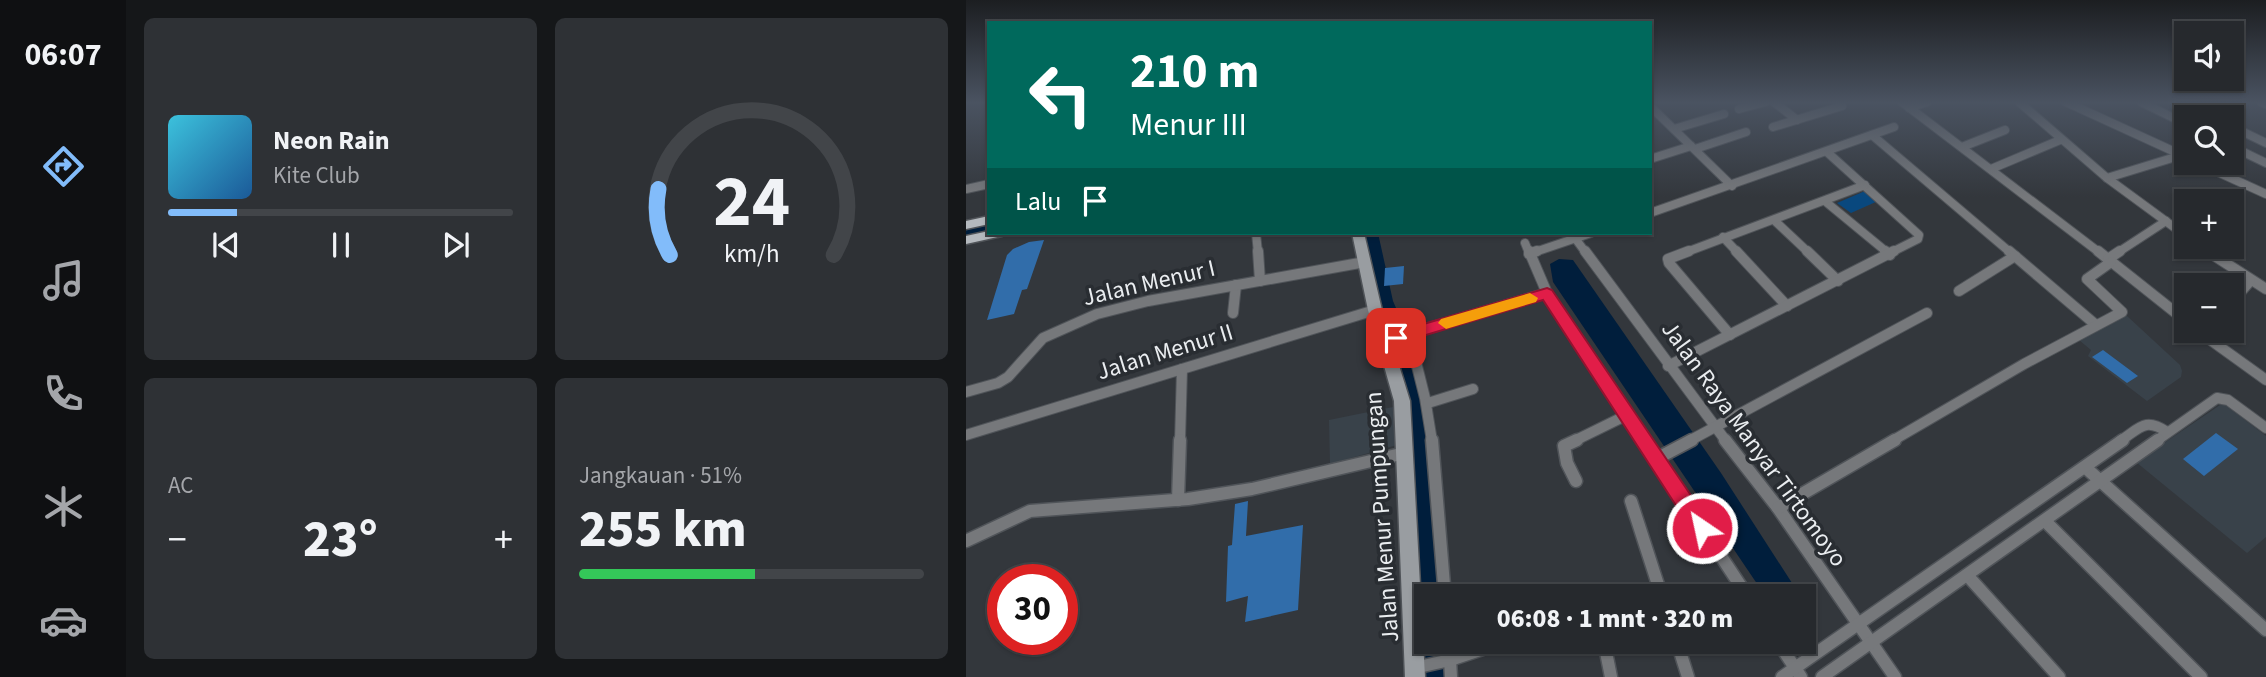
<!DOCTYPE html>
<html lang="id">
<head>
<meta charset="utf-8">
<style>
	:root { --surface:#26292d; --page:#2e3135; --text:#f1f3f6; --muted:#a4a6aa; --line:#424549; --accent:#82bcfa }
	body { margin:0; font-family:"Source Sans 3",sans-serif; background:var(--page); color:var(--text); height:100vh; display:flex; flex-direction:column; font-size:26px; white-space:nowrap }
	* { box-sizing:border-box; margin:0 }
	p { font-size:23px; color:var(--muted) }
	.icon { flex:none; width:38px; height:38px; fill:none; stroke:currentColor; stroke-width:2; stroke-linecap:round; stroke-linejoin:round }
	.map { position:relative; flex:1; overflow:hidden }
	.side { display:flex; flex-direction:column; gap:18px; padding:18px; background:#151719; width:840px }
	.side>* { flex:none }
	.top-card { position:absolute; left:21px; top:21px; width:665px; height:214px; border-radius:0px; box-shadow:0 2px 5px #0004,0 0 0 2px var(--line); background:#00695c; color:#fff; overflow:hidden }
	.buttons { position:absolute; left:1208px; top:21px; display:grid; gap:14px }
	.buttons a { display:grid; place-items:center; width:70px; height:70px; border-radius:0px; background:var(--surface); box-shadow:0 2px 5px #0004,0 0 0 2px var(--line); font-size:35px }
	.speed { position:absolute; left:21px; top:564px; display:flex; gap:14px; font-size:35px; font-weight:700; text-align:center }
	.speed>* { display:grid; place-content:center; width:91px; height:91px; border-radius:50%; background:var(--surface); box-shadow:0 2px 5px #0004,0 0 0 2px var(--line); line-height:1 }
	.speed .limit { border:10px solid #d22; background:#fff; color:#111 }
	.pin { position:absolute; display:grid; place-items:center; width:60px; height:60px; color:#fff; margin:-30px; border-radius:14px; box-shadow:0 4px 10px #0006 }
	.me { position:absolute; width:77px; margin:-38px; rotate:326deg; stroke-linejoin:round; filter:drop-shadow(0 0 5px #0008) }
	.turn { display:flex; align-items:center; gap:24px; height:147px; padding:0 28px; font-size:32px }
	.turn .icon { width:91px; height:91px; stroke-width:2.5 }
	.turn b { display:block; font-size:49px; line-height:60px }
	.then { display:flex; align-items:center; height:66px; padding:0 28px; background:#0003; gap:14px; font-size:26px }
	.big { font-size:52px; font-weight:800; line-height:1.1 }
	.side .tile { flex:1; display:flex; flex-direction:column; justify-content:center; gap:10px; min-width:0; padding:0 24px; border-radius:10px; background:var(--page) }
	.side .dial { align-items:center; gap:0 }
	.dial svg { height:182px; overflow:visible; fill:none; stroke:var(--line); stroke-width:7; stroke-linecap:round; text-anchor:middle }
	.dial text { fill:var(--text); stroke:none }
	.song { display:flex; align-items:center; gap:21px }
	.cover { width:84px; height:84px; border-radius:10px; background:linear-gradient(135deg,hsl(190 70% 55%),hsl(210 70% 35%)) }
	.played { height:7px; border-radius:4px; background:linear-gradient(90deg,var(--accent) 20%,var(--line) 20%) }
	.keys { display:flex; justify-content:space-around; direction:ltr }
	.heat { display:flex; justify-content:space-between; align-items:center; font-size:38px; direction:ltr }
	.charge { height:10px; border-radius:5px; background:linear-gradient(90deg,#34c759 51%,var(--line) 0) }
	.side .tiles { flex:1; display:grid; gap:18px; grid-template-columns:repeat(2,1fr) }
	.trip { position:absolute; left:448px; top:584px; width:402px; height:70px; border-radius:0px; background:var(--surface); box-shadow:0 2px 5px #0004,0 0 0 2px var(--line); font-weight:800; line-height:70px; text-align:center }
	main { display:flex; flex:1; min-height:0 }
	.menu { display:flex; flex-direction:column; width:126px; justify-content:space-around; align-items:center; background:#0f1012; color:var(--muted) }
	.menu .icon { width:49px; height:49px }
	.menu .current { color:var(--accent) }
	.menu b { font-size:32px; color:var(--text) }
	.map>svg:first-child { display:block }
	.built { fill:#39424a }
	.green { fill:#09487e }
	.water { fill:#001e3c }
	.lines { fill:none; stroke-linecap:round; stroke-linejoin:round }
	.river { fill:#001e3c; fill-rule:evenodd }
	.building { fill:#316daa }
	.street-far2-casing { stroke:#505459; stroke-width:10 }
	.street-far1-casing { stroke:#505459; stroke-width:12 }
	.street-casing { stroke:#505459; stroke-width:15 }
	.secondary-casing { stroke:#505459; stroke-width:3 }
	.primary-casing { stroke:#505459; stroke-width:3 }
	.street-far2 { stroke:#76787b; stroke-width:8 }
	.street-far1 { stroke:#76787b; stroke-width:10 }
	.street { stroke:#76787b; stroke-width:12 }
	.secondary { fill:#999da1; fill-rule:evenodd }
	.primary { fill:#b4b9be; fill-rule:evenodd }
	.route { fill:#e11d48; stroke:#92132f; stroke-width:2 }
	.slow { fill:#f59e0b }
	.labels { text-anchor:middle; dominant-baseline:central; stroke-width:7; stroke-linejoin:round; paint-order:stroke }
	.street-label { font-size:24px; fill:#eaedf0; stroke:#292d32 }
</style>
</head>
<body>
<main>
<nav class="menu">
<b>06:07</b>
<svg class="icon current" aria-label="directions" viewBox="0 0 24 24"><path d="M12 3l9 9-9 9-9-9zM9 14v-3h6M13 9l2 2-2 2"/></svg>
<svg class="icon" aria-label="music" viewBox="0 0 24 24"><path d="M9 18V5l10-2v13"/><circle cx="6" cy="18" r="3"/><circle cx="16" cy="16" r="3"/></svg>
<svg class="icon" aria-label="phone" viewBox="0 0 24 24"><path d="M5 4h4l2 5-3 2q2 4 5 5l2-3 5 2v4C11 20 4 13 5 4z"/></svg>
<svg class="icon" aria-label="climate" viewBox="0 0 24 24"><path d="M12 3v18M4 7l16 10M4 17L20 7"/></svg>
<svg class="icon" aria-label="car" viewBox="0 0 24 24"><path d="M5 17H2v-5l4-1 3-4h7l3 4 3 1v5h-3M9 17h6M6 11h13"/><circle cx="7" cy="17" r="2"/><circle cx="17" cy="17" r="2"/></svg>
</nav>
<section class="side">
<div class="tiles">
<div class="tile">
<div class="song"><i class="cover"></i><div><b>Neon Rain</b><p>Kite Club</p></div></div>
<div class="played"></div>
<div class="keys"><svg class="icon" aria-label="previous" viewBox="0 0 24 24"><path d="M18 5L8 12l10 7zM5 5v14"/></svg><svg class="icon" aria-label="pause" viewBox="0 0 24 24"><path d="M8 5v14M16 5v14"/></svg><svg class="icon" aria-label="next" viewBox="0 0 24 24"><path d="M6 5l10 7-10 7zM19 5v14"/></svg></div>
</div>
<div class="tile dial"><svg viewBox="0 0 100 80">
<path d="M14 69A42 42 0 1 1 86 69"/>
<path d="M14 69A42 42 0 0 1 9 40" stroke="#82bcfa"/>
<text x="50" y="56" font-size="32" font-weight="700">24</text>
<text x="50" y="72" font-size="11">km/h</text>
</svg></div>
<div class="tile"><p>AC</p>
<div class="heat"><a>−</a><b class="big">23°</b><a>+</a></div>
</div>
<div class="tile"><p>Jangkauan · 51%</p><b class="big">255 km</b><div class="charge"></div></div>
</div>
</section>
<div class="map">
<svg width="1300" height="677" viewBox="0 0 1300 677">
	<rect width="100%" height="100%" fill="#33373c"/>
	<g class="built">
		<path d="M1161,316L1214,365L1216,371L1215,377L1181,401L1122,356L1125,350L1113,340L1153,317Z"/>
		<path d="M1257,403L1300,436V537L1281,553L1170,462Z"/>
		<path d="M427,407L431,445L364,464L363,420Z"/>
	</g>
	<path class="green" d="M899,191L912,201L885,213L871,203Z"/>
	<path class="water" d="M593,259L607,260L755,473L835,597H800L587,282L584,264Z"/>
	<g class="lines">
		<g class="river">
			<path d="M23,221V231L0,236V226Z"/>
			<path d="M397,233H412L427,301L440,331L462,415L478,597H460V606L455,597L442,415L422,331L411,301Z"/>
			<path d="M460,637V642H482L484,677H460L458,642Z"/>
		</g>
	</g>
	<g class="building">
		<path d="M78,240L61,289L56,290L48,314L21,320L41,255L47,249L63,242Z"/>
		<path d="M438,266L437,284L418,286L419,268Z"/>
		<path d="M1137,350L1172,376L1161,383L1126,357Z"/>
		<path d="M1250,433L1272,449L1238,476L1217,459Z"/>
		<path d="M282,501L280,536L337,525L332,610L279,622L282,596L260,602L262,546L266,545L269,504Z"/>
	</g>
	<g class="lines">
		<g class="street-far2-casing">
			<g id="street-far2">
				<path d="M808,102L831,120"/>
				<path d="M936,102L1134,253"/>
				<path d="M1053,102L1141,178L1220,236"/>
				<path d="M1100,102L1220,157"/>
				<path d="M1175,102L1220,124"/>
				<path d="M1215,102L1247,117"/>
				<path d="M1295,102L1300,104"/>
				<path d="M684,106L766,186"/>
				<path d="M943,108L961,102"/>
				<path d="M773,109L799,102"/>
				<path d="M1265,126L1300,143"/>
				<path d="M807,127L876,106L873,102"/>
				<path d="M708,129L758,114"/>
				<path d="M906,135L1045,253"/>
				<path d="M1265,146L1300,163"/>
				<path d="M996,147L1039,130"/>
				<path d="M729,149L780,132"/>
				<path d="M861,152L953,235L952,239L924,253"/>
				<path d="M684,159L725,146"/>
				<path d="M1232,163L1300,194"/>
				<path d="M1025,169L1094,140"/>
				<path d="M1141,178L1216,155"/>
				<path d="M0,189L23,184"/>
				<path d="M860,202L922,253"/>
				<path d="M684,213L928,127"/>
				<path d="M808,220L843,253"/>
				<path d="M290,233L292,253"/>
				<path d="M757,237L772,253"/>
				<path d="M609,238L620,253"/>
				<path d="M559,243L563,253"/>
				<path d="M1235,247L1244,253"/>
				<path d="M566,253L625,233"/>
				<path d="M718,253L899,185"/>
				<path d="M1151,253L1200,221"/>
			</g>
		</g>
		<g class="street-far1-casing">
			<g id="street-far1">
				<path d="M292,251L294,281"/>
				<path d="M563,251L581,293L679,441"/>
				<path d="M619,251L760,441"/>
				<path d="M723,251L702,259L703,263L764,335"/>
				<path d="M770,251L821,306"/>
				<path d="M841,251L872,281"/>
				<path d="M919,251L924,255"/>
				<path d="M1043,251L1130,325"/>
				<path d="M1132,251L1220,321"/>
				<path d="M1241,251L1300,289"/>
				<path d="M563,254L571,251"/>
				<path d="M1142,259L1154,251"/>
				<path d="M993,291L1049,256"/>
				<path d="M1265,303L1284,281"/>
				<path d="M267,313L270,285"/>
				<path d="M1232,331L1300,380"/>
				<path d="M443,334L459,398L466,441"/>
				<path d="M419,341L581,293"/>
				<path d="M702,366L928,251"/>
				<path d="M0,392L32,383L42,377L77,338L131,314L182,301L399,262"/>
				<path d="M462,403L507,389"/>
				<path d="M0,435L409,310"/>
				<path d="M214,441L216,369"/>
				<path d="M608,441L661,415"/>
				<path d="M723,441L961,313"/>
				<path d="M926,441L1058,364L1156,312L1121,279L1145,262"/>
				<path d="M1154,441C1174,428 1179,417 1201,432"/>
				<path d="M1190,441L1251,398L1262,400L1300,428"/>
			</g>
		</g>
		<g class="street-casing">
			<g id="street">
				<path d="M466,440L479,597"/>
				<path d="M678,440L782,597"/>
				<path d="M759,440L812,508L929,677"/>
				<path d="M690,459L726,440"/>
				<path d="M1120,468L1300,630"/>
				<path d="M610,481L601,463L598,446L611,440"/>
				<path d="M212,500L214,440"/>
				<path d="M665,501L696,597"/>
				<path d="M812,508L929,440"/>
				<path d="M1079,521L1235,677"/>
				<path d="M0,541L64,511L222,499L286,489L439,453"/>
				<path d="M1001,575L1093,677"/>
				<path d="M483,642L485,677"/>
				<path d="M638,642L645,677"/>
				<path d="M711,642L722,677"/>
				<path d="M812,642L835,677"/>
				<path d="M448,668L484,660L538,642"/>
				<path d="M816,677L1157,440"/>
				<path d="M856,677L1192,440"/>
			</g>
		</g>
		<g class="secondary-casing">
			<path id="secondary" d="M386,233H398L416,310L444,401L459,677H439L428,401L402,310Z"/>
		</g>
		<g class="primary-casing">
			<g id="primary">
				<path d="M23,216V224L0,229V221Z"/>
				<path d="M23,231L38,233L36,236L0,244V236Z"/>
			</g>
		</g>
		<use href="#street-far2" class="street-far2"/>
		<use href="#street-far1" class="street-far1"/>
		<use href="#street" class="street"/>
		<use href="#secondary" class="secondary"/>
		<use href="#primary" class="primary"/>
	</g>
	<linearGradient id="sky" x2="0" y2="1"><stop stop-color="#1c1e21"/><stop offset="0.52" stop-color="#4a5361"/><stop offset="1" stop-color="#4a5361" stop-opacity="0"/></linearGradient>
	<rect width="1300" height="197" fill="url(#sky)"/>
	<path class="route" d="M581,288L586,290L743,522L746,528L743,535L736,538L729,535L577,300L430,344L422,338L430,332Z"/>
	<path class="slow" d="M564,293L572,298L570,302L480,329L472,323L475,319Z"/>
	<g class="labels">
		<g class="street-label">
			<text transform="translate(183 283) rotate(-13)">Jalan Menur I</text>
			<text transform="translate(199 352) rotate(-17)">Jalan Menur II</text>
			<text transform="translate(788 444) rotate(54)">Jalan Raya Manyar Tirtomoyo</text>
			<text transform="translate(416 517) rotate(-94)">Jalan Menur Pumpungan</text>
		</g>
	</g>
</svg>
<div class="buttons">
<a><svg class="icon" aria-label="sound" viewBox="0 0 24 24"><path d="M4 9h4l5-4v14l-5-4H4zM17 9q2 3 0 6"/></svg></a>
<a><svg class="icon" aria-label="search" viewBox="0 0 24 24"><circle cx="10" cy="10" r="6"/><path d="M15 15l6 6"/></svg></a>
<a>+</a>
<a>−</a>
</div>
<div class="speed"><div class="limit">30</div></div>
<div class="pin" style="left:430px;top:338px;background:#d93025"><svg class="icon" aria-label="arrive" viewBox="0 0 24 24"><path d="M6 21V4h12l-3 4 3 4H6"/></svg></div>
<svg class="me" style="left:736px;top:528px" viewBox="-20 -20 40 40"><circle r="17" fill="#e11d48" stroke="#fff" stroke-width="3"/><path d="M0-11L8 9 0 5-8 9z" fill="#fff"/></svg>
<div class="trip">06:08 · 1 mnt · 320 m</div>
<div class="top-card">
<div class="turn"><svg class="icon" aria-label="left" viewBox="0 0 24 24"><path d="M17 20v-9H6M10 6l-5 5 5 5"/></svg><div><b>210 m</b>Menur III</div></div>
<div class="then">Lalu<svg class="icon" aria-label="arrive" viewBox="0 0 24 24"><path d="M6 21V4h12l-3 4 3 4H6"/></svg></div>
</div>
</div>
</main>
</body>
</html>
